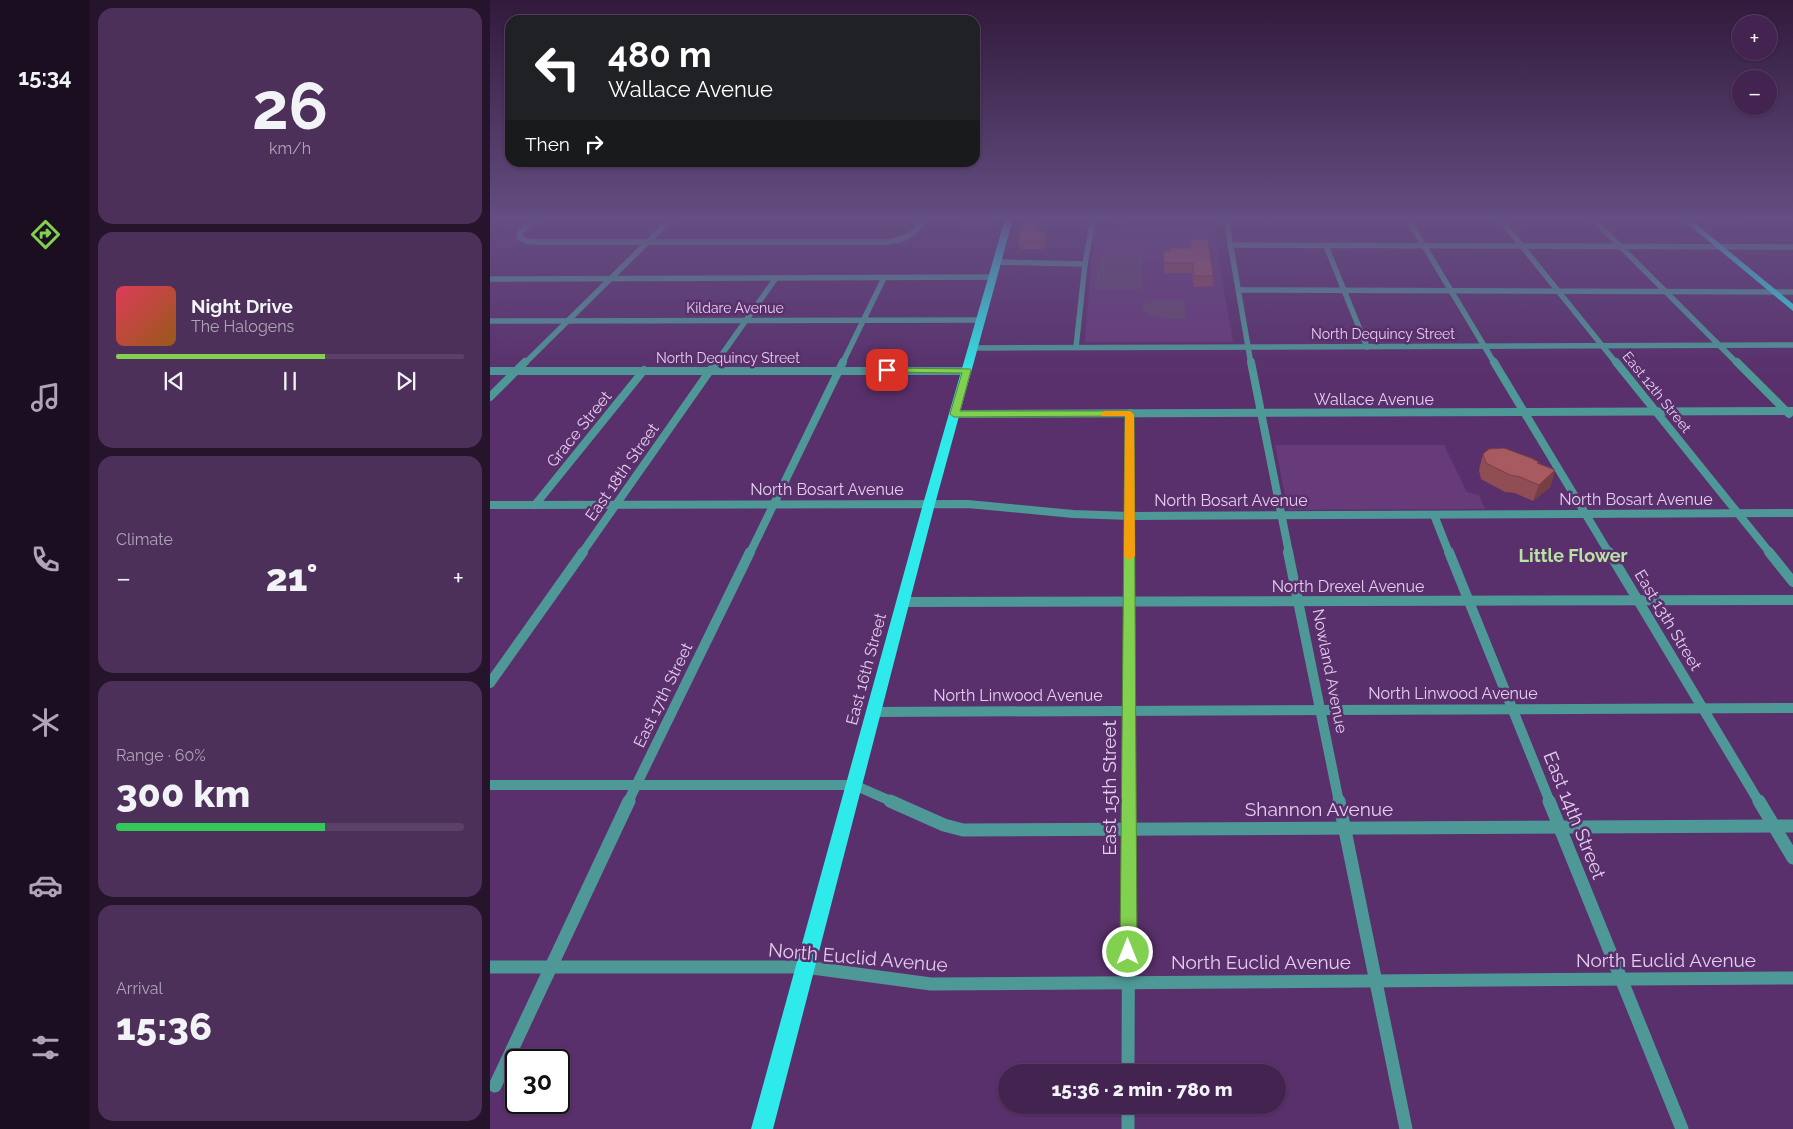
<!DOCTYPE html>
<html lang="en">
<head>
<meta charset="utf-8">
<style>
	:root { --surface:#432450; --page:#4d305a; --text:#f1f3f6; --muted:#afa4b7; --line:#5b4167; --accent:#82d04f }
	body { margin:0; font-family:Raleway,sans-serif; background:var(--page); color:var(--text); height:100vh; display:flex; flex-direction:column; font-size:19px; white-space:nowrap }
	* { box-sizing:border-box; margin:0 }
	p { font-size:16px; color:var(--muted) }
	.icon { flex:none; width:28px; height:28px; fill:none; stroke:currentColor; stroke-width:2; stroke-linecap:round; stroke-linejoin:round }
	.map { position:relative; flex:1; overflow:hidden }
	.panel { display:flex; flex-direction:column; gap:8px; padding:8px; background:#25142c; width:400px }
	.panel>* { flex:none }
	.hud { position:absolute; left:15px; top:15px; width:475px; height:152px; border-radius:15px; box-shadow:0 1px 4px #0004,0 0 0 1px var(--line); background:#202124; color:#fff; overflow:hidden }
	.controls { position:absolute; left:1242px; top:15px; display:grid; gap:10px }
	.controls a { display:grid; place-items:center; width:45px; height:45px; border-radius:50%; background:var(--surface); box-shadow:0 1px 4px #0004,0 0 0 1px var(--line); font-size:25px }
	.speed { position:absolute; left:15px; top:1049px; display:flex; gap:10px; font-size:25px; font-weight:700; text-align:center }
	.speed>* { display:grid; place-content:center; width:65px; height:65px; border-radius:50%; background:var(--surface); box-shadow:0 1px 4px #0004,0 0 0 1px var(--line); line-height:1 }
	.speed .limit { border:2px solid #111; border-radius:8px; background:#fff; color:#111 }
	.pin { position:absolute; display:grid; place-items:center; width:42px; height:42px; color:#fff; margin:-21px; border-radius:10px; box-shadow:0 2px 8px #0006 }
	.me { position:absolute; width:55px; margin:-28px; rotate:0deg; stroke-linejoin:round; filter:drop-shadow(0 0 4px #0008) }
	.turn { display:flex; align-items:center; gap:18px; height:105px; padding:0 20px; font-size:22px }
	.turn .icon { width:65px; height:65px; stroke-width:2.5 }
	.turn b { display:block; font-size:35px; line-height:42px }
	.then { display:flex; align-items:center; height:48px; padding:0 20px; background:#0003; gap:10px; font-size:19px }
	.big { font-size:38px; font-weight:800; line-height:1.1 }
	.panel .card { flex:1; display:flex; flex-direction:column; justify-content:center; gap:8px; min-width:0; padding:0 18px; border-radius:15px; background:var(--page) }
	.panel .dial { align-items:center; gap:0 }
	.dial b { font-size:65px; line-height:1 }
	.song { display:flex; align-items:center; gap:15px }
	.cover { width:60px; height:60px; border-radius:8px; background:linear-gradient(135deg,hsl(350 70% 55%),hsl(30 70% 35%)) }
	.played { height:5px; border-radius:2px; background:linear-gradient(90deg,var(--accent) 60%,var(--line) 60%) }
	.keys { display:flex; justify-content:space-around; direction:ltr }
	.heat { display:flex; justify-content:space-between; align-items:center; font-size:28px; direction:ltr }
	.charge { height:8px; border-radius:4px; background:linear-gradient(90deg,#34c759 60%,var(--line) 0) }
	.trip { position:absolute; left:508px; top:1064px; width:288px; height:50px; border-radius:25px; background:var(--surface); box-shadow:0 1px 4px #0004,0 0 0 1px var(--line); font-weight:800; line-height:50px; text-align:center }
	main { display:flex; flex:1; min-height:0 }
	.dock { display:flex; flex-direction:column; width:90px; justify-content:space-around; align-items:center; background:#1b0e20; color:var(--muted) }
	.dock .icon { width:35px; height:35px }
	.dock .on { color:var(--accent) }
	.dock b { font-size:22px; color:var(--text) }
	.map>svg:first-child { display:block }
	.built { fill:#673a7a }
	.green { fill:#62496d }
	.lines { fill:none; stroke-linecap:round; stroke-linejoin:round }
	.minor-far3 { stroke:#4f9898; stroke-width:5.5 }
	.minor-far2 { stroke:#4f9898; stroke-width:8 }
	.minor-far1 { stroke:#4f9898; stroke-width:10 }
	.minor { stroke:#4f9898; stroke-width:13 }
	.major { fill:#2feaea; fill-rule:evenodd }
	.wall { fill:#904d53 }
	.shaded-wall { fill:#763f44 }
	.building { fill:#a85a61; stroke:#763f44 }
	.route { fill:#82d04f; stroke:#548733 }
	.slow { fill:#f59e0b }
	.labels { text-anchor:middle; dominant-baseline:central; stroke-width:5; stroke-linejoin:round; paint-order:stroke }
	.far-street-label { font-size:14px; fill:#e4cdef; stroke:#59306b }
	.street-label { font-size:16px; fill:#e4cdef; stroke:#59306b }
	.neighbourhood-label { font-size:18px; font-weight:bold; fill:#b8e3a1; stroke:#59306b }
	.near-street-label { font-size:19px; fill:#e4cdef; stroke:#59306b }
</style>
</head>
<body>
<main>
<nav class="dock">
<b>15:34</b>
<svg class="icon on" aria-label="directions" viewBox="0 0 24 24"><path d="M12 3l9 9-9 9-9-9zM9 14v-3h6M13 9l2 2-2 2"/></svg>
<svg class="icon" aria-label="music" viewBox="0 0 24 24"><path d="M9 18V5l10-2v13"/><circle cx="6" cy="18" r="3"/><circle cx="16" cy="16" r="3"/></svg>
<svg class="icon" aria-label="phone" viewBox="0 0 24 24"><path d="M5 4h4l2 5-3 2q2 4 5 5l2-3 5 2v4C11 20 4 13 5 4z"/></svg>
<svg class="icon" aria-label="climate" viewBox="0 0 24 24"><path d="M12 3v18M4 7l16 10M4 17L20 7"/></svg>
<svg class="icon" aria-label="car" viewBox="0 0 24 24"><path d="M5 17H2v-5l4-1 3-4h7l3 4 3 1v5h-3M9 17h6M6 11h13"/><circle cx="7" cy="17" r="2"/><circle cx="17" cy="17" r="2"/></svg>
<svg class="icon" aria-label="filters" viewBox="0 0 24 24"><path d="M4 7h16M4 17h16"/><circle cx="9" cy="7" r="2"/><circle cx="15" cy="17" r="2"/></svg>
</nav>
<section class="panel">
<div class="card dial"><b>26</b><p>km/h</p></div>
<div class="card">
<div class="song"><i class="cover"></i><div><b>Night Drive</b><p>The Halogens</p></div></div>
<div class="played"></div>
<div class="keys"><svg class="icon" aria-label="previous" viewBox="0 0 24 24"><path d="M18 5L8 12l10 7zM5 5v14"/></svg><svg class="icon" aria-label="pause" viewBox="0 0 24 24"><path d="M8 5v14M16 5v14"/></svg><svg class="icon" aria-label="next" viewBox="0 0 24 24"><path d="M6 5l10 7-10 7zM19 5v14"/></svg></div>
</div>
<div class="card"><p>Climate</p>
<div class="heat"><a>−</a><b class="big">21°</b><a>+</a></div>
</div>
<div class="card"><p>Range · 60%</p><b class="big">300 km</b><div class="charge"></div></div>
<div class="card"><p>Arrival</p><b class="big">15:36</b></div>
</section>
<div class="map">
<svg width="1303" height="1129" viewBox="0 0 1303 1129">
	<rect width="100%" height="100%" fill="#59306b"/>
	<g class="built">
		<path d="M723,227L743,342H595L604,228Z"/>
		<path d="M785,445H954L977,492L989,495L995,509L798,510Z"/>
	</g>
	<g class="green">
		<path d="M609,254H652V289H605Z"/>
		<path d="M656,300H694L696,318C681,320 666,320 653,311L652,306Z"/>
	</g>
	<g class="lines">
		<g class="minor-far3">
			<path d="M47,219L31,231L29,237L36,241L48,242H396C414,240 425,235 434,219"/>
			<path d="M736,219L761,364"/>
			<path d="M918,219L1005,364"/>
			<path d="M1010,219L1127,364"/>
			<path d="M1103,219L1248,364"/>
			<path d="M740,245L1303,247"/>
			<path d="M836,246L877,347"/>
			<path d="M507,262L595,264"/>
			<path d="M0,279L503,277"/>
			<path d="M749,290L1303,292"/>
			<path d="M0,321L491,320"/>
			<path d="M586,347L595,264L603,219"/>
			<path d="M483,348L1303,345"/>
			<path d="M34,364L181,219"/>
			<path d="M225,364L286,278"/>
			<path d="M352,364L394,278"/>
		</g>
		<g class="minor-far2">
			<path d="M761,362L799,553"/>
			<path d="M1004,362L1119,553"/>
			<path d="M1126,362L1280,553"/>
			<path d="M1247,362L1299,414"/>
			<path d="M0,371H477"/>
			<path d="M0,397L35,362"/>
			<path d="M464,414L1303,411"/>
			<path d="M0,505L478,504L583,514L640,516L1303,513"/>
			<path d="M45,505L154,370"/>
			<path d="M944,515L959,553"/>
			<path d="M92,553L226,362"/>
			<path d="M260,553L353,362"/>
			<path d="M640,553V413"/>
		</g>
		<g class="minor-far1">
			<path d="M798,552L849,802"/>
			<path d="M959,552L1060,802"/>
			<path d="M1119,552L1269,802"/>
			<path d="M1279,552L1303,582"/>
			<path d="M413,602L1303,600"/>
			<path d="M0,683L93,552"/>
			<path d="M383,712L1303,708"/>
			<path d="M0,785H364L403,802"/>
			<path d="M138,802L260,552"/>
			<path d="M639,802L640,552"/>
		</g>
		<g class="minor">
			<path d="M400,801L454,825L473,830L1303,826"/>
			<path d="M849,801L916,1129"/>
			<path d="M1059,801L1192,1129"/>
			<path d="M1269,801L1303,858"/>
			<path d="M0,967H315L441,984L1303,978"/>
			<path d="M638,1072L639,801"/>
			<path d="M5,1086L139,801"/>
			<path d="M638,1105V1129"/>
		</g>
		<g class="major">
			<path d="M515,219H523L445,504L283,1129H261L433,504Z"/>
			<path d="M1192,219H1200L1303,304V311Z"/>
		</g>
	</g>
	<g class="wall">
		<path d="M473,219H504L502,225H473Z"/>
		<rect x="624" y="219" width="8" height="5"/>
		<path d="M1219,219H1251L1249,224H1217Z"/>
		<path d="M550,225L549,232H556L557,241L555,249H531V247H529L528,238Z"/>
		<path d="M700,239L723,276V286L704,287L702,273H674L673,251L699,248Z"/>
		<path d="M993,454L1049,462L1048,463L1065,470L1060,487L1043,501L1025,493L1015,492L991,479L989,470Z"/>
	</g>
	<g class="shaded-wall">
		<path d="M549,219H550V225L547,241L546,232Z"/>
		<path d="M556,232L557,241L555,249L554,240Z"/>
		<path d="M1065,470L1060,487L1043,501L1049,485Z"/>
	</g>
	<g class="building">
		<path d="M534,219H549L546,232H556L554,240H531V238H528Z"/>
		<path d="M700,239H718L723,276H704L703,263H674L673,251H680L679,248H701Z"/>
		<path d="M1014,448L1041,458L1049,462L1047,463L1065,470L1049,485L1030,477L1020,475L996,463L993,454L999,449Z"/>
	</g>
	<linearGradient id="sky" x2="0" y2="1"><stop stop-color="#311a3b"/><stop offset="0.58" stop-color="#644e82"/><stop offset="1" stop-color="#644e82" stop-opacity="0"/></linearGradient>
	<rect width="1303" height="377" fill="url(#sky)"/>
	<path class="route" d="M397,368L480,369L481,370L470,411H640L644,414L647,952L644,957L638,960L632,957L630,952L635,416L464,417L460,414L472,373L394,372L392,370Z"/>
	<path class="slow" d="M615,411H640L644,414L645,556L639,560L634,556L635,416H612L610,414Z"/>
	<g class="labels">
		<g class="far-street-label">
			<text x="245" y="308">Kildare Avenue</text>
			<text x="893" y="334">North Dequincy Street</text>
			<text x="238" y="358">North Dequincy Street</text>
			<text transform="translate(1167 392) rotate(51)">East 12th Street</text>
		</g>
		<g class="street-label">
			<text x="884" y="399">Wallace Avenue</text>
			<text transform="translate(89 429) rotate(-51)">Grace Street</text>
			<text transform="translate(132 472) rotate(-55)">East 18th Street</text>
			<text x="337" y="489">North Bosart Avenue</text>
			<text x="1146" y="499">North Bosart Avenue</text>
			<text x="741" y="500">North Bosart Avenue</text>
			<text x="858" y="586">North Drexel Avenue</text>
			<text transform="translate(1178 620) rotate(59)">East 13th Street</text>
			<text transform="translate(376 669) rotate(-75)">East 16th Street</text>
			<text transform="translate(840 671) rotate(79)">Nowland Avenue</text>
			<text x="963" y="693">North Linwood Avenue</text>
			<text transform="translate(173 695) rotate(-64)">East 17th Street</text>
			<text x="528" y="695">North Linwood Avenue</text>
		</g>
		<g class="neighbourhood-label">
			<text x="1083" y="555">Little Flower</text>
		</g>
		<g class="near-street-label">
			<text transform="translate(619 788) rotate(-90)">East 15th Street</text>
			<text x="829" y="809">Shannon Avenue</text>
			<text transform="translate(1085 815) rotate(68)">East 14th Street</text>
			<text transform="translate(368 957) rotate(5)">North Euclid Avenue</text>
			<text x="1176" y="960">North Euclid Avenue</text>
			<text x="771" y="962">North Euclid Avenue</text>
		</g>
	</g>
</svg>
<div class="controls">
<a>+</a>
<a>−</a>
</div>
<div class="speed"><div class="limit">30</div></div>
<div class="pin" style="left:397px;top:370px;background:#d93025"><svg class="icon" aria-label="arrive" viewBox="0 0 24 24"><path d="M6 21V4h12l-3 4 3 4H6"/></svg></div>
<svg class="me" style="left:638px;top:952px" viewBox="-20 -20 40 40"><circle r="17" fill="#82d04f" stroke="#fff" stroke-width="3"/><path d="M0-11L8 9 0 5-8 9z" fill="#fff"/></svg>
<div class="trip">15:36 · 2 min · 780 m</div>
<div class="hud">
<div class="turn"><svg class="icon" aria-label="left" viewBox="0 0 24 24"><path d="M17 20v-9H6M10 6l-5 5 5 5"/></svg><div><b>480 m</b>Wallace Avenue</div></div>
<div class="then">Then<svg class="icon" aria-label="right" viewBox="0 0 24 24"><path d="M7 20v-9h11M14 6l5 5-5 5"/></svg></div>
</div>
</div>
</main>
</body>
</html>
